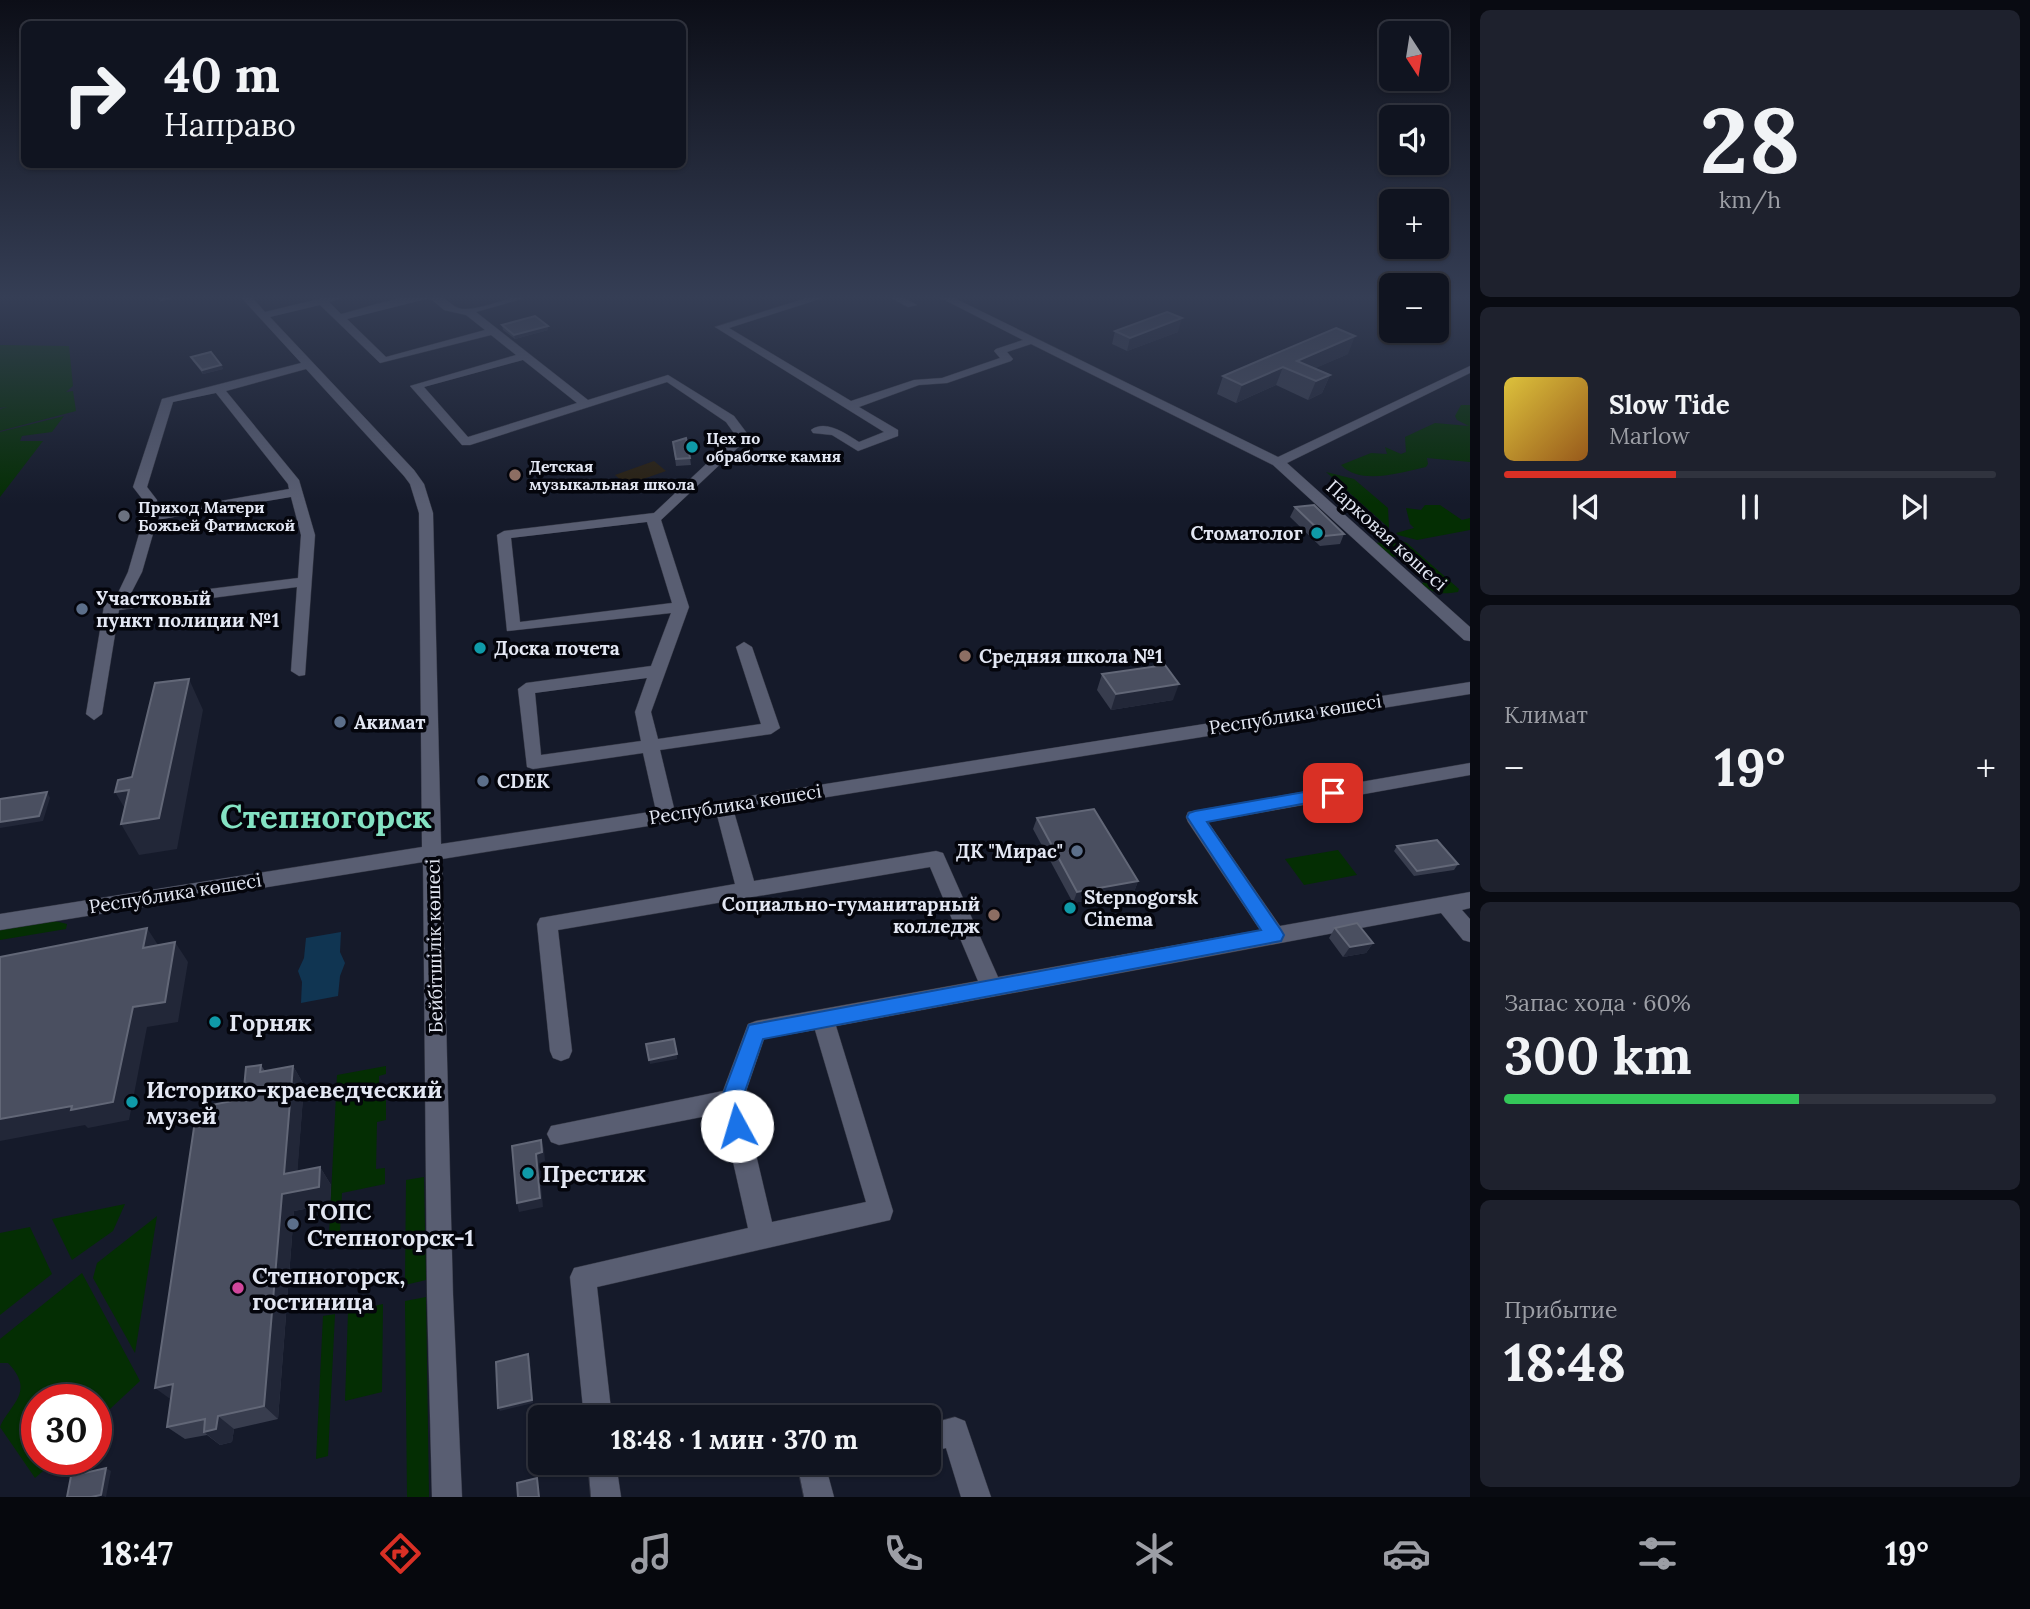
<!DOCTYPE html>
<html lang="ru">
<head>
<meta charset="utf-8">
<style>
	:root { --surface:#101420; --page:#1e212d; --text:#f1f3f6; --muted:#9c9ea5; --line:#30333e; --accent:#d93025 }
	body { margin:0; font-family:Lora,serif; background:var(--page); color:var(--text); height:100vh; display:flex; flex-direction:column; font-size:26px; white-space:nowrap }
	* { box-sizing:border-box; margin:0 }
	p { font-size:23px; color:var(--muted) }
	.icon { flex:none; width:38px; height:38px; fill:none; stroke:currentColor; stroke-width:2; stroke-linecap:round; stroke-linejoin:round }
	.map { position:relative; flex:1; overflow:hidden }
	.sheet { display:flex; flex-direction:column; gap:10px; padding:10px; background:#090b12; width:560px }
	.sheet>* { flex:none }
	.top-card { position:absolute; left:21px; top:21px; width:665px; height:147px; border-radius:10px; box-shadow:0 2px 5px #0004,0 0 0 2px var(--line); background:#101420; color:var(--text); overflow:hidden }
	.needle { width:46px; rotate:168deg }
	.controls { position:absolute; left:1379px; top:21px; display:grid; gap:14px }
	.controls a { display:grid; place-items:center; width:70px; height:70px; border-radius:10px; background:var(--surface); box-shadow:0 2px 5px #0004,0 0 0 2px var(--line); font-size:35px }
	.speed { position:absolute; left:21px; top:1384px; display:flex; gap:14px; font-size:35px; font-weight:700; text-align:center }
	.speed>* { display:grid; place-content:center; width:91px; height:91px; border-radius:50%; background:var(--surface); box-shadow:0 2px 5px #0004,0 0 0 2px var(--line); line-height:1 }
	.speed .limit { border:10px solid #d22; background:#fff; color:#111 }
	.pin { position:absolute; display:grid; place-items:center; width:60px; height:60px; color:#fff; margin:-30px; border-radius:14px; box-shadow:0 4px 10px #0006 }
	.me { position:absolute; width:77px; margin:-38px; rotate:354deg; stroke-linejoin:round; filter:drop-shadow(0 0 5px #0008) }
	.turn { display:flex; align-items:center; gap:24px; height:147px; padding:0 28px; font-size:32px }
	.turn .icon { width:91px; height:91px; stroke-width:2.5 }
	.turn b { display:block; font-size:49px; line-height:60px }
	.big { font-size:52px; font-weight:800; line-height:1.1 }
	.sheet .card { flex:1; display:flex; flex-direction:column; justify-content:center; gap:10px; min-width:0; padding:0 24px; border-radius:10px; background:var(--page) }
	.sheet .dial { align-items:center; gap:0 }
	.dial b { font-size:91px; line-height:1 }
	.song { display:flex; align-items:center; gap:21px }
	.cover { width:84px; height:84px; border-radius:10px; background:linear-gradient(135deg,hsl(50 70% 55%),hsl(30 70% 35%)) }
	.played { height:7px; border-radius:4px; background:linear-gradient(90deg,var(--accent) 35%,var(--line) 35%) }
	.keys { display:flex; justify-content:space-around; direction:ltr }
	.heat { display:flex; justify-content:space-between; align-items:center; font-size:38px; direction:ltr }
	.charge { height:10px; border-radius:5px; background:linear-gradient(90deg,#34c759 60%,var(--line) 0) }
	.trip { position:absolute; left:528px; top:1405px; width:413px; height:70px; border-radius:10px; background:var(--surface); box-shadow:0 2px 5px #0004,0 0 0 2px var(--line); font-weight:800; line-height:70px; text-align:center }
	.dock { display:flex; height:112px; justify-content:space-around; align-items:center; background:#06080d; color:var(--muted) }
	.dock .icon { width:49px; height:49px }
	.dock .selected { color:var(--accent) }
	.dock b { font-size:32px; color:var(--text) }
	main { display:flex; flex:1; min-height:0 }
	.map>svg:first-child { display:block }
	.commercial { fill:#292010 }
	.green { fill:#042e03 }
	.water { fill:#103552 }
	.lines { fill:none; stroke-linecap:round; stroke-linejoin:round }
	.minor-casing { stroke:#343744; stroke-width:1 }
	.minor { fill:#595e72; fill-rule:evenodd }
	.wall { fill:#383d4e }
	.shaded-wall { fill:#222738 }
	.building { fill:#4a4f60; stroke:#626777; stroke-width:2 }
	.route { fill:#1a73e8; stroke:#114b97; stroke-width:2 }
	.culture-dot { fill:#0f9aa8; stroke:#04050c; stroke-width:2.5 }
	.education-dot { fill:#8d6e63; stroke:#04050c; stroke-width:2.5 }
	.worship-dot { fill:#6b7280; stroke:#04050c; stroke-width:2.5 }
	.service-dot { fill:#5c6f8a; stroke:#04050c; stroke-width:2.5 }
	.hotel-dot { fill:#d1479c; stroke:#04050c; stroke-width:2.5 }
	.labels { text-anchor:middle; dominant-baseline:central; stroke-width:7; stroke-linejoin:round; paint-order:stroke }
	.far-poi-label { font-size:16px; font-weight:bold; fill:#e3e7f3; stroke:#04050c; text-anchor:start }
	.poi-label { font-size:19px; font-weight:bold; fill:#e3e7f3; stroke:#04050c; text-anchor:start }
	.street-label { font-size:19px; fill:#e3e7f3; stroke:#04050c }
	.near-poi-label { font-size:23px; font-weight:bold; fill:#e3e7f3; stroke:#04050c; text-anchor:start }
	.town-label { font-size:33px; font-weight:bold; fill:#84e2c3; stroke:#04050c }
</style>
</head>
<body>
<main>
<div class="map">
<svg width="1470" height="1497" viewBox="0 0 1470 1497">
	<rect width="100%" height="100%" fill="#151a2a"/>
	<path class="commercial" d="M654,461L666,471L626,485L615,475Z"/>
	<g class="green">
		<path d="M0,345L69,346L73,386L66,392L73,391L76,411L0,431V409L7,407L0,408Z"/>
		<path d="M1461,405H1470V462L1427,458L1428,464L1426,467C1402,472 1361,486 1341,465L1371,453L1387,454L1385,447L1401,454L1406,452L1405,437L1435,423L1469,426L1457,420L1455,416Z"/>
		<path d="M64,416L52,432L22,436L20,441H43L0,497V432Z"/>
		<path d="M1326,472L1354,479L1388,508L1389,528Z"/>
		<path d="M1425,505H1440L1462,520L1470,518V530L1417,540L1398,535L1396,533L1414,528L1410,524L1406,508L1421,510Z"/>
		<path d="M1399,540L1407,543L1459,589L1458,592C1443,594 1434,595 1422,584L1425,580L1402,558L1390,556L1376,543Z"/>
		<path d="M1338,850L1357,875L1304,885L1285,859Z"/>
		<path d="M55,921L67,924L66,929L0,940V930Z"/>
		<path d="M386,1066V1074L379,1076V1093H386V1120L377,1122L376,1169L385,1168V1184L342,1193L340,1233L329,1235L337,1075Z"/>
		<path d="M424,1177L426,1280L405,1285L406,1180Z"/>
		<path d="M125,1204L113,1231L72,1260L52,1219Z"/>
		<path d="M157,1216L135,1353L93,1278L97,1263Z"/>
		<path d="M30,1227L52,1274L0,1315V1233Z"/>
		<path d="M82,1273L140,1381L96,1422V1400H37V1460H56L35,1478L0,1427C10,1404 36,1392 8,1363H0V1339Z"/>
		<path d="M426,1297L429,1497H407L405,1301Z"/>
		<path d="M383,1304L382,1392L345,1401L348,1312Z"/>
		<path d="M335,1314L328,1456L316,1459L323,1316Z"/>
	</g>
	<path class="water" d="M341,932L340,952L345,963L340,976L338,996L301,1003L302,982L298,971L304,958L306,938Z"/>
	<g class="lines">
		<g class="minor-casing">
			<g id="minor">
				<path d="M157,295H167L170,299L161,301Z"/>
				<path d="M239,295H250L265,312L335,295H352L329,302L341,314C361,309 420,289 438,295C448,298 453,310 466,309C488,308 510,295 535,295L476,312L588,400L668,375L734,416L749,436L747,439L661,520L689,607L651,712L658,739L761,724L736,647L744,642L752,647L780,728L771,734L660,750L674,808L1470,682V694L734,812L754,881L936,851L943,853L998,977L1260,930L1188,822L1186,817L1188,812L1470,763V775L1208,822L1280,926L1470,892V908L1462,910L1470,919V942L1463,940L1441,913L836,1026L893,1211L890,1220L597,1287L612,1418H584L570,1277L574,1268L748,1228L722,1113L559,1145L551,1142L547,1134L551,1126L723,1091L748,1024L756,1021L978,981L930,867L558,930L572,1051L569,1058L561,1061L553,1058L550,1051L537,924L540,918L735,884L717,815L442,859L453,1295L462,1497H432L427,1295L423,862L0,930V914L422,847L419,513L410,484L404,476L306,369L226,391L299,480L315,535L305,675L299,676L291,671L297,587L119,610L102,714L94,720L86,714L104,606L118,593L128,572L144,517L143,500L133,487L162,399L301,363ZM430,298L444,310L466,315L485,330L386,357L347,319ZM320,305L380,363L491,335L516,355L410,386L462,445H470L667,382L726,422L736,436L654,513L504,531L497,535L507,631L671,613L651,666L526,683L518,689L527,767L533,769L643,753L656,811L441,844L433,513L424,484L414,470L270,317ZM523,360L577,403L468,437L424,387ZM216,393L288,484L289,489L158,512L157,500L147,487L173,402ZM291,497L301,535L298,578L128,599L142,572L157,520ZM647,522L672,603L520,622L511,538ZM647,678L635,712L641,741L541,755L535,693ZM815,1030L866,1202L772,1222L743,1100L764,1039Z"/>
				<path d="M816,295H832L729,328L851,401L914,380L942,378L1000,358L994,351L996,349L1023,340L935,295H948L1278,457L1470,366V373L1287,463L1470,627V641L1464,640L1273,465L1031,344L1007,352L1013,359L1011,361L947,383L919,385L859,407L898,430V436L858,451L832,435L813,433L811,430C826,419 846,434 859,442L884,432L715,327Z"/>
				<path d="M886,295H899L917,305L908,307Z"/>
				<path d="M955,1417L965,1421L991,1497H961L946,1448L929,1452V1424Z"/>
				<path d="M588,1463H616L621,1497H591Z"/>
				<path d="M797,1463H835L828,1475L834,1497H804Z"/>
			</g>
		</g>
		<use href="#minor" class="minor"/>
	</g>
	<g class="wall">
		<path d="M502,325L548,326V330L515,339L503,330Z"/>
		<path d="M1115,331L1178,332L1127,351L1112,344Z"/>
		<path d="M1348,354L1315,368L1330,375L1322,393L1308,400L1276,385L1236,403L1217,394L1223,376Z"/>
		<path d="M191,357L221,365L223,369L203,374L193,361Z"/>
		<path d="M673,442L690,458L691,465L676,466Z"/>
		<path d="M1295,507L1344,534L1340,544L1320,546L1290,517Z"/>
		<path d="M1102,674L1173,700L1111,710L1097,690Z"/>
		<path d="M1037,818L1138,881L1134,892L1073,903L1033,829Z"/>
		<path d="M1397,846L1458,864L1454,870L1414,876L1394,851Z"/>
		<path d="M1335,928L1373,943L1366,953L1343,957L1329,938Z"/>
		<path d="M261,1065L265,1071L293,1066L304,1085L297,1172L320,1167L331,1185L330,1204L294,1211L278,1419L234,1429L232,1442L220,1445L207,1435L185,1439L167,1427L204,1120L243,1099Z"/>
	</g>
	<g class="shaded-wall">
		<path d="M1182,318L1178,332L1127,351L1130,338Z"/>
		<path d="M548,326V330L515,339L514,335Z"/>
		<path d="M1355,336L1348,354L1300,375L1297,361Z"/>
		<path d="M221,365L223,369L203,374L202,370Z"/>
		<path d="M1283,367L1276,385L1236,403L1242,385Z"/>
		<path d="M1330,375L1322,393L1308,400L1316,381Z"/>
		<path d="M189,679L203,710L177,849L139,855L121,824L133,822L115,792L129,790Z"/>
		<path d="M1179,684L1173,700L1111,710L1116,694Z"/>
		<path d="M47,792L50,798L43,821L0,828V822Z"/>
		<path d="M1138,881L1134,892L1073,903L1077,892Z"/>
		<path d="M147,928L160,948H143Z"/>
		<path d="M175,942L188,962L178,1022L147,1027L129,1120L88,1128L85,1125L0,1141V1119L133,1007Z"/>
		<path d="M1373,943L1366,953L1343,957L1350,947Z"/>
		<path d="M677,1054V1059L650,1064L649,1060Z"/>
		<path d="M293,1066L304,1085L296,1191L320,1167L331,1185L330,1204L294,1211L278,1419L264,1406Z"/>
		<path d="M541,1140L544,1149L545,1161L539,1163L543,1207L519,1212L517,1203Z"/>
		<path d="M528,1354L530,1358L533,1403L500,1411L498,1408Z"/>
		<path d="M173,1384V1401L155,1388Z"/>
		<path d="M218,1416L234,1429L232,1442L220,1445L204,1432Z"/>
		<path d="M106,1468L111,1471L106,1497L101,1495Z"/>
	</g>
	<g class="building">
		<path d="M1167,312L1182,318L1130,338L1115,331Z"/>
		<path d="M535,316L548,326L514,335L502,325Z"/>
		<path d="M1336,328L1355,336L1297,361L1330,375L1316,381L1283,367L1242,385L1223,376Z"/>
		<path d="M211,352L221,365L202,370L191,357Z"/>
		<path d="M686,438L690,458L676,459L673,442Z"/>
		<path d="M1314,505L1344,534L1325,536L1295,507Z"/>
		<path d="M1165,665L1179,684L1116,694L1102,674Z"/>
		<path d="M189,679L159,818L121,824L129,790L115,792L118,780L132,777L155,683Z"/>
		<path d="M47,792L39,816L0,822V799Z"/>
		<path d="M1094,809L1138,881L1077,892L1037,818Z"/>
		<path d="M1437,840L1458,864L1417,871L1397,846Z"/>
		<path d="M1357,923L1373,943L1350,947L1335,928Z"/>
		<path d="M147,928L143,948L175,942L165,1002L133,1007L113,1102L71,1110L72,1106L0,1119V957Z"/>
		<path d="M674,1039L677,1054L649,1060L646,1044Z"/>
		<path d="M261,1065L260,1072L293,1066L284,1174L320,1167L319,1187L282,1194L264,1406L218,1416L216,1429L204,1432L205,1419L167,1427L173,1384L155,1388L195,1121L204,1120L206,1106L243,1099L246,1067Z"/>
		<path d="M541,1140L542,1152L536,1154L540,1198L517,1203L512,1146Z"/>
		<path d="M528,1354L532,1400L498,1408L496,1362Z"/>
		<path d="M106,1468L101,1495L91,1497H67L71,1476Z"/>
		<path d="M537,1478L539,1497H518L517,1483Z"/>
	</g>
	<linearGradient id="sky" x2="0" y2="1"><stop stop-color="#0c0e17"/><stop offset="0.59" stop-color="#353e55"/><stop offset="1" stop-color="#353e55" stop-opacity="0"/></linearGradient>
	<rect width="1470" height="504" fill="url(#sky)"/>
	<path class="route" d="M1333,787L1339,788L1341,793L1339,797L1207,822L1281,930L1284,935L1281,941L763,1039L742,1100L748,1126L745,1134L737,1136L730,1134L721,1100L749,1025L1261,930L1187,817L1189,813L1195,811Z"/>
	<g class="culture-dot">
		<circle cx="692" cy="447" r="7"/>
		<circle cx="1317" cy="533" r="7"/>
		<circle cx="480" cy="648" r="7"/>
		<circle cx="1070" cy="908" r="7"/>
		<circle cx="215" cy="1022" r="7"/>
		<circle cx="132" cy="1102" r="7"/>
		<circle cx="528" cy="1173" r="7"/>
	</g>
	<g class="education-dot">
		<circle cx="515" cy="475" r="7"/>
		<circle cx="965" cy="656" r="7"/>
		<circle cx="994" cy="915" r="7"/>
	</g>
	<circle class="worship-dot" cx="124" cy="516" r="7"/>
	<g class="service-dot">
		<circle cx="82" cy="609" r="7"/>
		<circle cx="340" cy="722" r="7"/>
		<circle cx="483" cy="781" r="7"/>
		<circle cx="1077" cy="851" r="7"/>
		<circle cx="293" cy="1224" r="7"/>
	</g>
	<circle class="hotel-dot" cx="238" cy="1288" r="7"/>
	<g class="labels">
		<g class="far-poi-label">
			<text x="706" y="438">Цех по<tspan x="706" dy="18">обработке камня</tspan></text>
			<text x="529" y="466">Детская<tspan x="529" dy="18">музыкальная школа</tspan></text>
			<text x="138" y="507">Приход Матери<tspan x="138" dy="18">Божьей Фатимской</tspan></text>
		</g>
		<g class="poi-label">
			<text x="1303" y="533" text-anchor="end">Стоматолог</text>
			<text x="96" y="598">Участковый<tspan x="96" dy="22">пункт полиции №1</tspan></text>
			<text x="494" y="648">Доска почета</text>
			<text x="979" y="656">Средняя школа №1</text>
			<text x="354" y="722">Акимат</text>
			<text x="497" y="781">CDEK</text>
			<text x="1063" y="851" text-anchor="end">ДК "Мирас"</text>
			<text x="1084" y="897">Stepnogorsk<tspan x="1084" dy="22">Cinema</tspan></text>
			<text x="980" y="904" text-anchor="end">Социально-гуманитарный<tspan x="980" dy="22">колледж</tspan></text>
		</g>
		<g class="street-label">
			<text transform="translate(1387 535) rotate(42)">Парковая көшесі</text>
			<text transform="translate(1295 714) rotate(-9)">Республика көшесі</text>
			<text transform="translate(735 804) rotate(-9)">Республика көшесі</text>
			<text transform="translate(175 893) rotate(-9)">Республика көшесі</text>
			<text transform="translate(434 946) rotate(-91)">Бейбітшілік көшесі</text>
		</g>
		<g class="near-poi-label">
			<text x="229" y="1022">Горняк</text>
			<text x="146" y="1089">Историко-краеведческий<tspan x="146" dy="26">музей</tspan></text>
			<text x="542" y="1173">Престиж</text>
			<text x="307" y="1211">ГОПС<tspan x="307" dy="26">Степногорск-1</tspan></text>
			<text x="252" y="1275">Степногорск,<tspan x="252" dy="26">гостиница</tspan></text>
		</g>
		<g class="town-label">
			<text x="326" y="816">Степногорск</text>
		</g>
	</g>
</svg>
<div class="controls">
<a><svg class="needle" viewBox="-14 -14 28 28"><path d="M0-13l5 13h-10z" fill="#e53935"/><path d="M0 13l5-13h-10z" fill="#9c9ea5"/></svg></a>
<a><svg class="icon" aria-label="sound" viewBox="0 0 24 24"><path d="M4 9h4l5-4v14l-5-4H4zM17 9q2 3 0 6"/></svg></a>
<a>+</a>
<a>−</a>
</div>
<div class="speed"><div class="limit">30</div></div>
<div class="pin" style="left:1333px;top:793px;background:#d93025"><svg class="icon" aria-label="arrive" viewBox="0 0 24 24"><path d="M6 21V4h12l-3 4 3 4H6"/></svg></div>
<svg class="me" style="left:737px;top:1126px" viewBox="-20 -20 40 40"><circle r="19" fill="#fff"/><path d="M0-13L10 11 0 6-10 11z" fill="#1a73e8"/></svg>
<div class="trip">18:48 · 1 мин · 370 m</div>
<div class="top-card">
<div class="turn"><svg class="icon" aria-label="right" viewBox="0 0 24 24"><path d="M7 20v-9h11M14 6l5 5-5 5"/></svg><div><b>40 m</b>Направо</div></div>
</div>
</div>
<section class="sheet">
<div class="card dial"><b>28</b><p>km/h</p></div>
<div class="card">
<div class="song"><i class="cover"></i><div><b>Slow Tide</b><p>Marlow</p></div></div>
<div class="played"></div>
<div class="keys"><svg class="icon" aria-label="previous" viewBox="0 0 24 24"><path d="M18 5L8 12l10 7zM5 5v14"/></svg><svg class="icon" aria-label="pause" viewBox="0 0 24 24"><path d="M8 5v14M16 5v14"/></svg><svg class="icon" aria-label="next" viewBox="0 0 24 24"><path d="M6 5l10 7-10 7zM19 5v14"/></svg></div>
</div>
<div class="card"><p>Климат</p>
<div class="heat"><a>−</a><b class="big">19°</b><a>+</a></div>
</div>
<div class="card"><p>Запас хода · 60%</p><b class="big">300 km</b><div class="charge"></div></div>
<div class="card"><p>Прибытие</p><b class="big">18:48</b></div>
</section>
</main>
<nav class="dock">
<b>18:47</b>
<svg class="icon selected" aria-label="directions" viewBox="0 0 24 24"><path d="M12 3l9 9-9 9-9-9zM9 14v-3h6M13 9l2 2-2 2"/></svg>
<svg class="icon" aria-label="music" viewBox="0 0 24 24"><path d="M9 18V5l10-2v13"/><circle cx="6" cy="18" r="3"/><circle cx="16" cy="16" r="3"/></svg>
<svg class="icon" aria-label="phone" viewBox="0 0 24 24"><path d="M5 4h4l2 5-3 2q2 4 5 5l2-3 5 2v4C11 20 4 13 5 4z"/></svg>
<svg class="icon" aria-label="climate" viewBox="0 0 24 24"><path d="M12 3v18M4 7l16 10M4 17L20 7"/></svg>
<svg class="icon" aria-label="car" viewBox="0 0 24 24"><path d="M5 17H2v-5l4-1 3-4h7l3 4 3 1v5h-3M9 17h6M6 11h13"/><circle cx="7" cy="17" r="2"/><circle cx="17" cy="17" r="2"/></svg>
<svg class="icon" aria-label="filters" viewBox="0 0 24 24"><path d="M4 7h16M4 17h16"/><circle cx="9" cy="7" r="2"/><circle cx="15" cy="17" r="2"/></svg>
<b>19°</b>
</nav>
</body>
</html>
